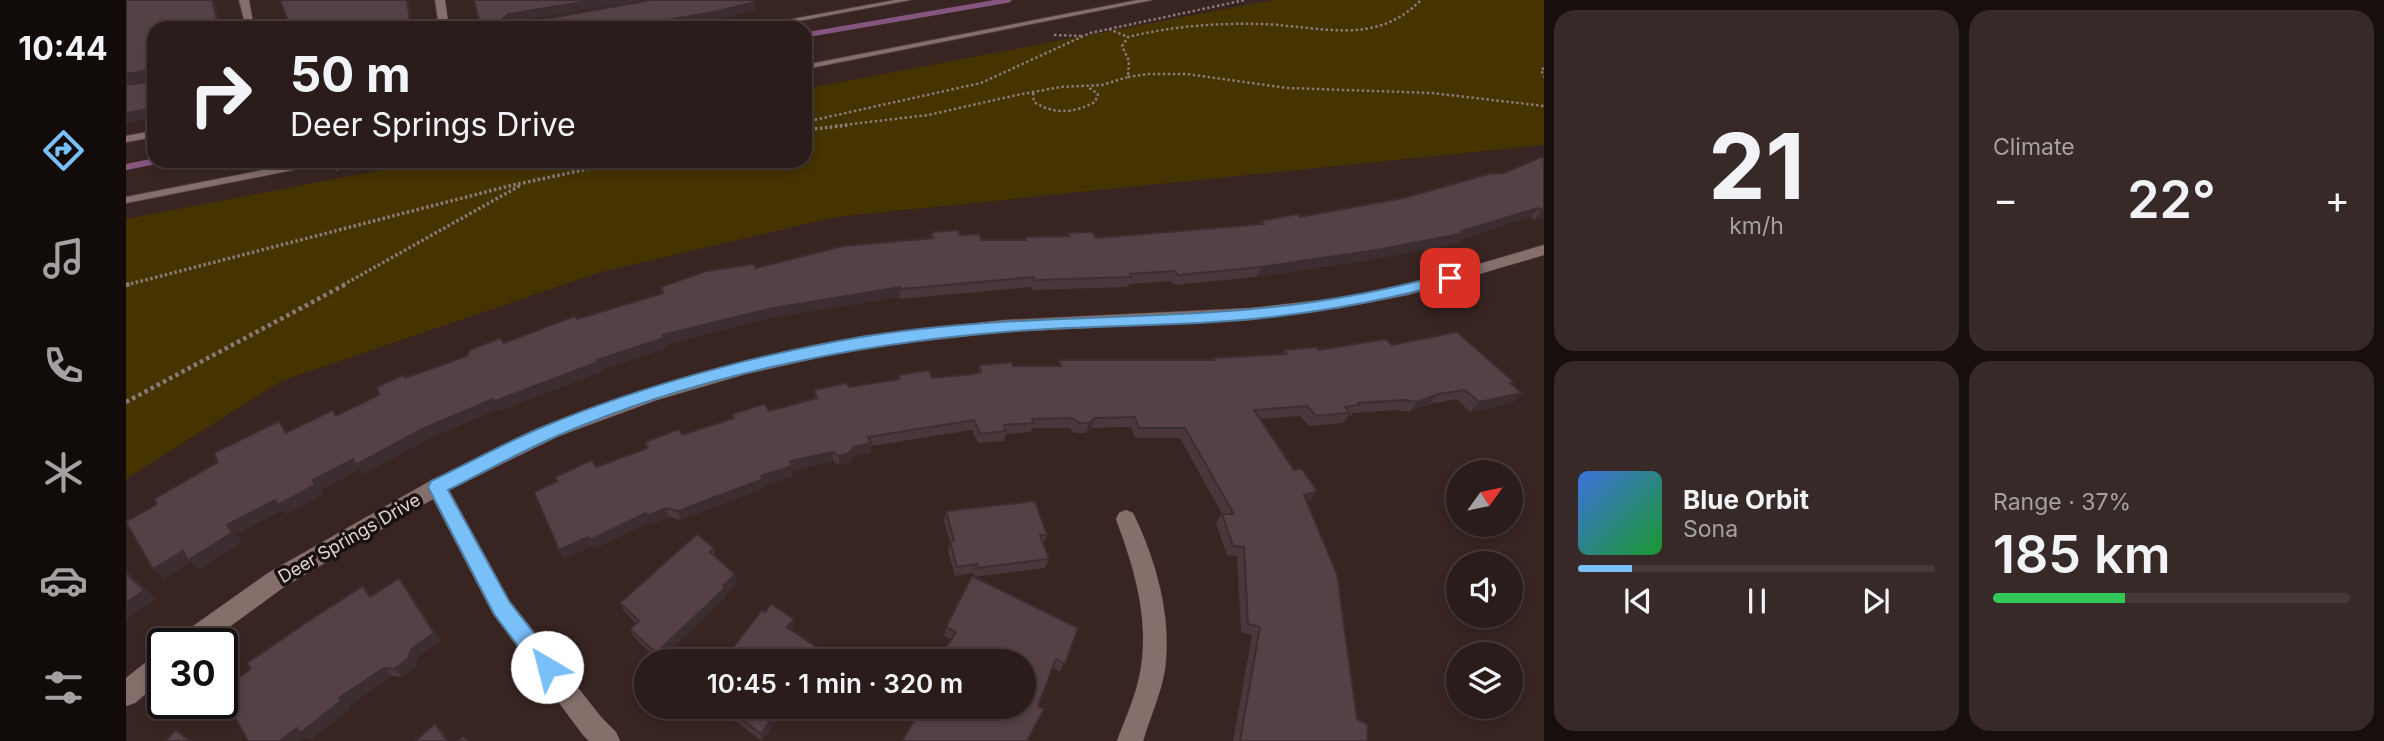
<!DOCTYPE html>
<html lang="en">
<head>
<meta charset="utf-8">
<style>
	:root { --surface:#2a1c1a; --page:#362927; --text:#f1f3f6; --muted:#a5a1a2; --line:#463a39; --accent:#79bff8 }
	body { margin:0; font-family:Inter,sans-serif; background:var(--page); color:var(--text); height:100vh; display:flex; flex-direction:column; font-size:26px; white-space:nowrap }
	* { box-sizing:border-box; margin:0 }
	p { font-size:23px; color:var(--muted) }
	.icon { flex:none; width:38px; height:38px; fill:none; stroke:currentColor; stroke-width:2; stroke-linecap:round; stroke-linejoin:round }
	.map { position:relative; flex:1; overflow:hidden }
	.sheet { display:flex; flex-direction:column; gap:10px; padding:10px; background:#170f0e; width:840px }
	.sheet>* { flex:none }
	.top-card { position:absolute; left:21px; top:21px; width:665px; height:147px; border-radius:21px; box-shadow:0 4px 10px #0003,0 0 0 2px var(--line); background:#2a1c1a; color:var(--text); overflow:hidden }
	.needle { width:46px; rotate:57deg }
	.tools { position:absolute; left:1320px; top:460px; display:grid; gap:14px }
	.tools a { display:grid; place-items:center; width:77px; height:77px; border-radius:50%; background:var(--surface); box-shadow:0 4px 10px #0003,0 0 0 2px var(--line); font-size:35px }
	.speed { position:absolute; left:21px; top:628px; display:flex; gap:14px; font-size:35px; font-weight:700; text-align:center }
	.speed>* { display:grid; place-content:center; width:91px; height:91px; border-radius:50%; background:var(--surface); box-shadow:0 4px 10px #0003,0 0 0 2px var(--line); line-height:1 }
	.speed .limit { border:4px solid #111; border-radius:10px; background:#fff; color:#111 }
	.pin { position:absolute; display:grid; place-items:center; width:60px; height:60px; color:#fff; margin:-30px; border-radius:14px; box-shadow:0 4px 10px #0006 }
	.me { position:absolute; width:77px; margin:-38px; rotate:323deg; stroke-linejoin:round; filter:drop-shadow(0 0 5px #0008) }
	.turn { display:flex; align-items:center; gap:24px; height:147px; padding:0 28px; font-size:32px }
	.turn .icon { width:91px; height:91px; stroke-width:2.5 }
	.turn b { display:block; font-size:49px; line-height:60px }
	.big { font-size:52px; font-weight:600; line-height:1.1 }
	.sheet .tile { flex:1; display:flex; flex-direction:column; justify-content:center; gap:10px; min-width:0; padding:0 24px; border-radius:21px; background:var(--page) }
	.sheet .dial { align-items:center; gap:0 }
	.dial b { font-size:91px; line-height:1 }
	.song { display:flex; align-items:center; gap:21px }
	.cover { width:84px; height:84px; border-radius:10px; background:linear-gradient(135deg,hsl(220 70% 55%),hsl(130 70% 35%)) }
	.played { height:7px; border-radius:4px; background:linear-gradient(90deg,var(--accent) 15%,var(--line) 15%) }
	.keys { display:flex; justify-content:space-around; direction:ltr }
	.heat { display:flex; justify-content:space-between; align-items:center; font-size:38px; direction:ltr }
	.charge { height:10px; border-radius:5px; background:linear-gradient(90deg,#34c759 37%,var(--line) 0) }
	.sheet .tiles { flex:1; display:grid; gap:10px; grid-template-columns:repeat(2,1fr) }
	.trip { position:absolute; left:508px; top:649px; width:402px; height:70px; border-radius:35px; background:var(--surface); box-shadow:0 4px 10px #0003,0 0 0 2px var(--line); font-weight:600; line-height:70px; text-align:center }
	main { display:flex; flex:1; min-height:0 }
	.tab-bar { display:flex; flex-direction:column; width:126px; justify-content:space-around; align-items:center; background:#110b0a; color:var(--muted) }
	.tab-bar .icon { width:49px; height:49px }
	.tab-bar .active { color:var(--accent) }
	.tab-bar b { font-size:32px; color:var(--text) }
	.map>svg:first-child { display:block }
	.green { fill:#453300 }
	.lines { fill:none; stroke-linecap:round; stroke-linejoin:round }
	.stream-far1 { stroke:#85557e; stroke-width:5 }
	.stream { stroke:#85557e; stroke-width:6 }
	.lane-casing { stroke:#51413e; stroke-width:2 }
	.street-casing { stroke:#51413e; stroke-width:1 }
	.path-far2 { stroke:#8a7a78; stroke-width:2.5; stroke-dasharray:2.5 2.5; stroke-linecap:butt }
	.path-far1 { stroke:#8a7a78; stroke-width:3.5; stroke-dasharray:2.5 2.5; stroke-linecap:butt }
	.path { stroke:#8a7a78; stroke-width:4.5; stroke-dasharray:3.5 3.5; stroke-linecap:butt }
	.lane { fill:#866f6b; fill-rule:evenodd }
	.street { fill:#866f6b; fill-rule:evenodd }
	.wall { fill:#49373c }
	.shaded-wall { fill:#3c2d31 }
	.building { fill:#554046; stroke:#3c2d31; stroke-width:2 }
	.route { fill:#79bff8; stroke:#4f7ca1; stroke-width:2 }
	.labels { text-anchor:middle; dominant-baseline:central; stroke-width:7; stroke-linejoin:round; paint-order:stroke }
	.street-label { font-size:18px; fill:#e0d3d1; stroke:#19110f }
</style>
</head>
<body>
<main>
<nav class="tab-bar">
<b>10:44</b>
<svg class="icon active" aria-label="directions" viewBox="0 0 24 24"><path d="M12 3l9 9-9 9-9-9zM9 14v-3h6M13 9l2 2-2 2"/></svg>
<svg class="icon" aria-label="music" viewBox="0 0 24 24"><path d="M9 18V5l10-2v13"/><circle cx="6" cy="18" r="3"/><circle cx="16" cy="16" r="3"/></svg>
<svg class="icon" aria-label="phone" viewBox="0 0 24 24"><path d="M5 4h4l2 5-3 2q2 4 5 5l2-3 5 2v4C11 20 4 13 5 4z"/></svg>
<svg class="icon" aria-label="climate" viewBox="0 0 24 24"><path d="M12 3v18M4 7l16 10M4 17L20 7"/></svg>
<svg class="icon" aria-label="car" viewBox="0 0 24 24"><path d="M5 17H2v-5l4-1 3-4h7l3 4 3 1v5h-3M9 17h6M6 11h13"/><circle cx="7" cy="17" r="2"/><circle cx="17" cy="17" r="2"/></svg>
<svg class="icon" aria-label="filters" viewBox="0 0 24 24"><path d="M4 7h16M4 17h16"/><circle cx="9" cy="7" r="2"/><circle cx="15" cy="17" r="2"/></svg>
</nav>
<div class="map">
<svg width="1418" height="741" viewBox="0 0 1418 741">
	<rect width="100%" height="100%" fill="#382522"/>
	<path class="green" d="M1147,0H1418V145L709,217L475,272L155,381L0,479V219L303,161H679V89Z"/>
	<g class="lines">
		<path class="stream-far1" d="M679,35L883,0"/>
		<path class="stream" d="M0,167L30,161"/>
		<g class="lane-casing">
			<g id="lane">
				<path d="M769,0H784L635,28H619Z"/>
				<path d="M1012,0H1026L679,69V65Z"/>
				<path d="M28,131V137L0,142V136Z"/>
				<path d="M183,161H202L197,164L0,203V197Z"/>
			</g>
		</g>
		<g class="street-casing">
			<g id="street">
				<path d="M113,0H123L127,22L118,20Z"/>
				<path d="M309,0H319L323,28H313Z"/>
				<path d="M1418,245V255L1282,295L1214,308L1125,320L878,332L736,348L620,374L531,400L433,436L323,490L383,600L475,717L490,732L494,741H463L457,735L367,614L307,499L158,587L80,644H49L53,636L142,573L304,481L419,426L527,387L620,362L736,336L878,320L1125,308L1214,298L1281,285Z"/>
				<path d="M1000,510L1007,513C1030,560 1046,617 1039,669C1035,694 1024,717 1017,741H991C1000,717 1011,693 1015,668C1023,617 1008,567 990,519L993,513Z"/>
				<path d="M37,651V679L9,703L0,706V678L29,655Z"/>
			</g>
		</g>
		<g class="path-far2">
			<path d="M983,29L1002,37"/>
			<path d="M928,35L958,36"/>
			<path d="M1418,68L1415,70L1418,77"/>
			<path d="M1002,77L1022,74H1061L1161,88L1306,93L1418,106"/>
			<path d="M907,93L908,102C929,115 948,113 969,102L972,94L962,87"/>
			<path d="M679,122L855,83L964,33L1119,0"/>
			<path d="M709,126L802,115L891,95L934,87L976,85L1002,77L1003,61L996,46L1002,37C1046,26 1091,23 1136,24C1195,26 1249,47 1295,0"/>
		</g>
		<g class="path-far1">
			<path d="M679,130L723,125"/>
			<path d="M210,169L250,161"/>
			<path d="M0,285L383,186L498,161"/>
			<path d="M217,285L395,185"/>
		</g>
		<g class="path">
			<path d="M0,285L5,284"/>
			<path d="M0,402L220,284"/>
		</g>
		<use href="#lane" class="lane"/>
		<use href="#street" class="street"/>
	</g>
	<g class="wall">
		<path d="M1413,158L1418,217L1408,220L1404,217L1335,239L1332,243L1249,259L1130,277L1048,285L1045,281L1003,284L1002,287L906,290L905,287L774,299L773,297L643,318L540,345L541,348L475,370V372L373,411L372,409L302,439L237,474L234,469L195,490L197,494L161,514L157,510L110,534L116,542L73,569L65,562L38,578L27,569L31,504L92,462L162,432L211,415L253,395L279,378L451,319L536,293L535,287L630,268L804,238L805,232L834,235L856,240H898L899,237L940,236L941,233L970,238L1134,224L1135,221L1174,217L1277,198L1378,173Z"/>
		<path d="M1266,345L1386,384L1396,393L1386,403L1344,412L1331,399L1303,404L1283,412L1271,410L1227,413L1226,415H1223L1217,423L1183,426L1174,416L1134,419L1184,501L1181,502L1231,719L1241,741H1107L1126,635L1115,632L1111,556L1101,555L1090,523L1096,514L1054,438H1009L1005,427L965,428L959,433H949L943,428H906L905,432L880,434L878,441L852,443L846,430L745,446L744,453L727,456L723,463L713,465L707,461L666,471L667,476L637,486L638,488L554,520L543,517L524,525L523,522L468,549L466,546L437,559L470,467L521,448L519,442L556,435L607,419L606,414L643,411L689,399L688,390L723,387L772,380V375L806,378L847,374L852,373L853,365L887,366H932L933,360H1086L1087,358L1156,354L1158,350H1193Z"/>
		<path d="M909,501L921,535L917,544L923,559L919,568L847,577L952,628L934,672L927,668L912,706L918,709L901,741H776L789,720L771,707H898V662H811L825,639L818,636L820,627L846,576L847,577L848,573L829,576L822,551L824,542L818,521L820,511Z"/>
		<path d="M588,548L589,556L611,583L600,594V596L533,661L508,637L504,629L510,623L498,611L494,603Z"/>
		<path d="M273,578L280,587L315,641L292,657L289,667L276,677L266,676L223,706L224,709L184,740L179,737Z"/>
		<path d="M598,707H660L636,741L600,714Z"/>
	</g>
	<g class="shaded-wall">
		<path d="M86,0H88L96,28H93Z"/>
		<path d="M281,0H283L287,28H285Z"/>
		<path d="M468,0H519L386,22L378,28L376,19L383,14Z"/>
		<path d="M629,2L630,10L592,20L546,28H496Z"/>
		<path d="M22,70L28,79L0,84V74Z"/>
		<path d="M28,108V118L0,123V113Z"/>
		<path d="M1412,208L1404,217L1335,239L1332,243L1249,259L1130,277L1135,267L1336,231Z"/>
		<path d="M1416,210H1418V217L1408,220Z"/>
		<path d="M774,287L773,297L643,318L540,345L541,348L475,370V372L373,411L372,409L302,439L237,474L234,469L195,490L197,494L161,514L157,510L110,534L116,542L73,569L65,562L38,578L27,569L101,525L227,459L367,399L537,335L642,309Z"/>
		<path d="M1396,393L1386,403L1344,412L1353,402Z"/>
		<path d="M1312,394L1303,404L1283,412L1291,402Z"/>
		<path d="M969,418L965,428L959,433L963,423Z"/>
		<path d="M745,443L744,453L727,456L723,463L713,465V456L728,447Z"/>
		<path d="M707,452V461L666,471L667,476L637,486L638,488L554,520L552,511L635,476L664,461Z"/>
		<path d="M1191,491L1184,501L1171,504L1178,495Z"/>
		<path d="M540,508L543,517L524,525L521,516Z"/>
		<path d="M520,513L523,522L468,549L464,540Z"/>
		<path d="M462,537L466,546L437,559L433,550Z"/>
		<path d="M0,570L30,599L0,620Z"/>
		<path d="M609,574L611,583L600,594V596L533,661L530,653Z"/>
		<path d="M273,578L280,587L315,641L292,657L289,667L276,677L268,669Z"/>
		<path d="M668,619V627L662,636L661,627Z"/>
		<path d="M695,650V658L693,662H687Z"/>
		<path d="M258,668L266,676L223,706L224,709L184,740L179,737L174,741H154Z"/>
		<path d="M654,707H660L636,741L635,734Z"/>
		<path d="M309,724L317,731L323,741H321Z"/>
		<path d="M50,730L63,737L68,741H64Z"/>
	</g>
	<g class="building">
		<path d="M0,0H86L93,28H28V108L0,113V85L22,82L25,73L22,70L0,74Z"/>
		<path d="M154,0H281L285,28H132L163,23Z"/>
		<path d="M348,0H468L383,14L376,19L378,22H402L525,0H627L629,2L592,11L496,28H355Z"/>
		<path d="M1418,157V210H1416L1412,208L1336,231L1339,233L1256,249L1135,267L1052,275L1049,271L1004,274L1005,277L908,280V277L775,289L774,287L642,309L537,335L538,338L471,360L472,362L369,401L367,399L296,429L230,465L227,459L187,480L189,485L152,505L149,500L101,525L106,533L62,560L57,551L27,569L0,522L31,504L28,499L92,462L88,453L153,421L160,433L207,410L210,416L253,395L251,387L277,375L279,378L341,356L344,350L374,338L378,343L449,316L451,319L537,293L535,287L580,271L628,264L630,268L717,246L807,238L805,232L832,230L834,235L853,234L856,240H900L899,237L943,236L941,233L967,232L970,238L1138,224L1135,221L1172,214L1174,217L1277,198L1363,174L1378,173L1413,158Z"/>
		<path d="M1331,332L1388,382L1384,383L1396,393L1353,402L1339,390L1312,394L1291,402L1279,400L1232,403L1233,405L1219,407L1224,413L1190,416L1181,406L1128,410L1168,470L1176,469L1191,491L1178,495L1211,574L1231,719L1242,725L1241,741H1114L1134,627L1122,624L1118,547L1107,546L1096,514H1108L1059,428H1013L1009,417L969,418L963,423H953L946,418L906,419L907,423L878,425L880,431L854,434L848,420L742,437L745,443L728,447L723,453L713,456L707,452L664,461L666,466L635,476L637,479L552,511L540,508L521,516L520,513L464,540L462,537L433,550L408,492L432,481L429,477L466,460L470,467L522,448L519,442L553,429L556,435L608,418L606,414L639,404L643,411L691,398L688,390L721,383L723,387L774,379L772,375L803,370L806,378L847,374L855,372L853,365L886,362L887,366H935L933,360H1088L1087,358L1161,354L1158,350L1191,347L1193,350L1260,339L1266,345Z"/>
		<path d="M909,501L921,535H914L923,559L850,568L851,564L831,567L824,542L828,541L820,511Z"/>
		<path d="M571,534L588,548L584,552L609,574L597,586L599,588L530,653L504,629L513,621L494,603Z"/>
		<path d="M0,573L18,590L0,603Z"/>
		<path d="M846,576L952,628L939,664L930,659L912,706L918,709L901,741H776L792,714L782,707H898V662H811L830,632L820,627Z"/>
		<path d="M273,578L308,633L285,649L282,659L268,669L258,668L213,698L215,701L174,733L171,728L154,741H122L96,694V689L125,669L121,663L187,618L237,586L244,597Z"/>
		<path d="M645,604L668,619L661,627L695,650L687,662H596L636,610L639,612Z"/>
		<path d="M599,707H654L635,734Z"/>
		<path d="M309,724L321,741H289Z"/>
		<path d="M50,730L64,741H39Z"/>
		<path d="M338,736L342,741H332Z"/>
	</g>
	<path class="route" d="M1324,273L1329,274V281C1263,300 1196,312 1127,319C1044,327 961,325 878,332C729,344 569,376 431,436C394,452 358,472 322,490L383,601L428,659L431,667L428,674L421,678L413,674L368,614L302,487L305,481C343,463 380,442 419,426C515,386 633,354 735,337C865,315 996,321 1126,309C1194,303 1259,291 1324,273Z"/>
	<g class="labels">
		<g class="street-label">
			<text transform="translate(223 538) rotate(-30)">Deer Springs Drive</text>
		</g>
	</g>
</svg>
<div class="tools">
<a><svg class="needle" viewBox="-14 -14 28 28"><path d="M0-13l5 13h-10z" fill="#e53935"/><path d="M0 13l5-13h-10z" fill="#a5a1a2"/></svg></a>
<a><svg class="icon" aria-label="sound" viewBox="0 0 24 24"><path d="M4 9h4l5-4v14l-5-4H4zM17 9q2 3 0 6"/></svg></a>
<a><svg class="icon" aria-label="layers" viewBox="0 0 24 24"><path d="M12 4l9 5-9 5-9-5zM3 14l9 5 9-5"/></svg></a>
</div>
<div class="speed"><div class="limit">30</div></div>
<div class="pin" style="left:1324px;top:278px;background:#d93025"><svg class="icon" aria-label="arrive" viewBox="0 0 24 24"><path d="M6 21V4h12l-3 4 3 4H6"/></svg></div>
<svg class="me" style="left:421px;top:667px" viewBox="-20 -20 40 40"><circle r="19" fill="#fff"/><path d="M0-13L10 11 0 6-10 11z" fill="#79bff8"/></svg>
<div class="trip">10:45 · 1 min · 320 m</div>
<div class="top-card">
<div class="turn"><svg class="icon" aria-label="right" viewBox="0 0 24 24"><path d="M7 20v-9h11M14 6l5 5-5 5"/></svg><div><b>50 m</b>Deer Springs Drive</div></div>
</div>
</div>
<section class="sheet">
<div class="tiles">
<div class="tile dial"><b>21</b><p>km/h</p></div>
<div class="tile"><p>Climate</p>
<div class="heat"><a>−</a><b class="big">22°</b><a>+</a></div>
</div>
<div class="tile">
<div class="song"><i class="cover"></i><div><b>Blue Orbit</b><p>Sona</p></div></div>
<div class="played"></div>
<div class="keys"><svg class="icon" aria-label="previous" viewBox="0 0 24 24"><path d="M18 5L8 12l10 7zM5 5v14"/></svg><svg class="icon" aria-label="pause" viewBox="0 0 24 24"><path d="M8 5v14M16 5v14"/></svg><svg class="icon" aria-label="next" viewBox="0 0 24 24"><path d="M6 5l10 7-10 7zM19 5v14"/></svg></div>
</div>
<div class="tile"><p>Range · 37%</p><b class="big">185 km</b><div class="charge"></div></div>
</div>
</section>
</main>
</body>
</html>
